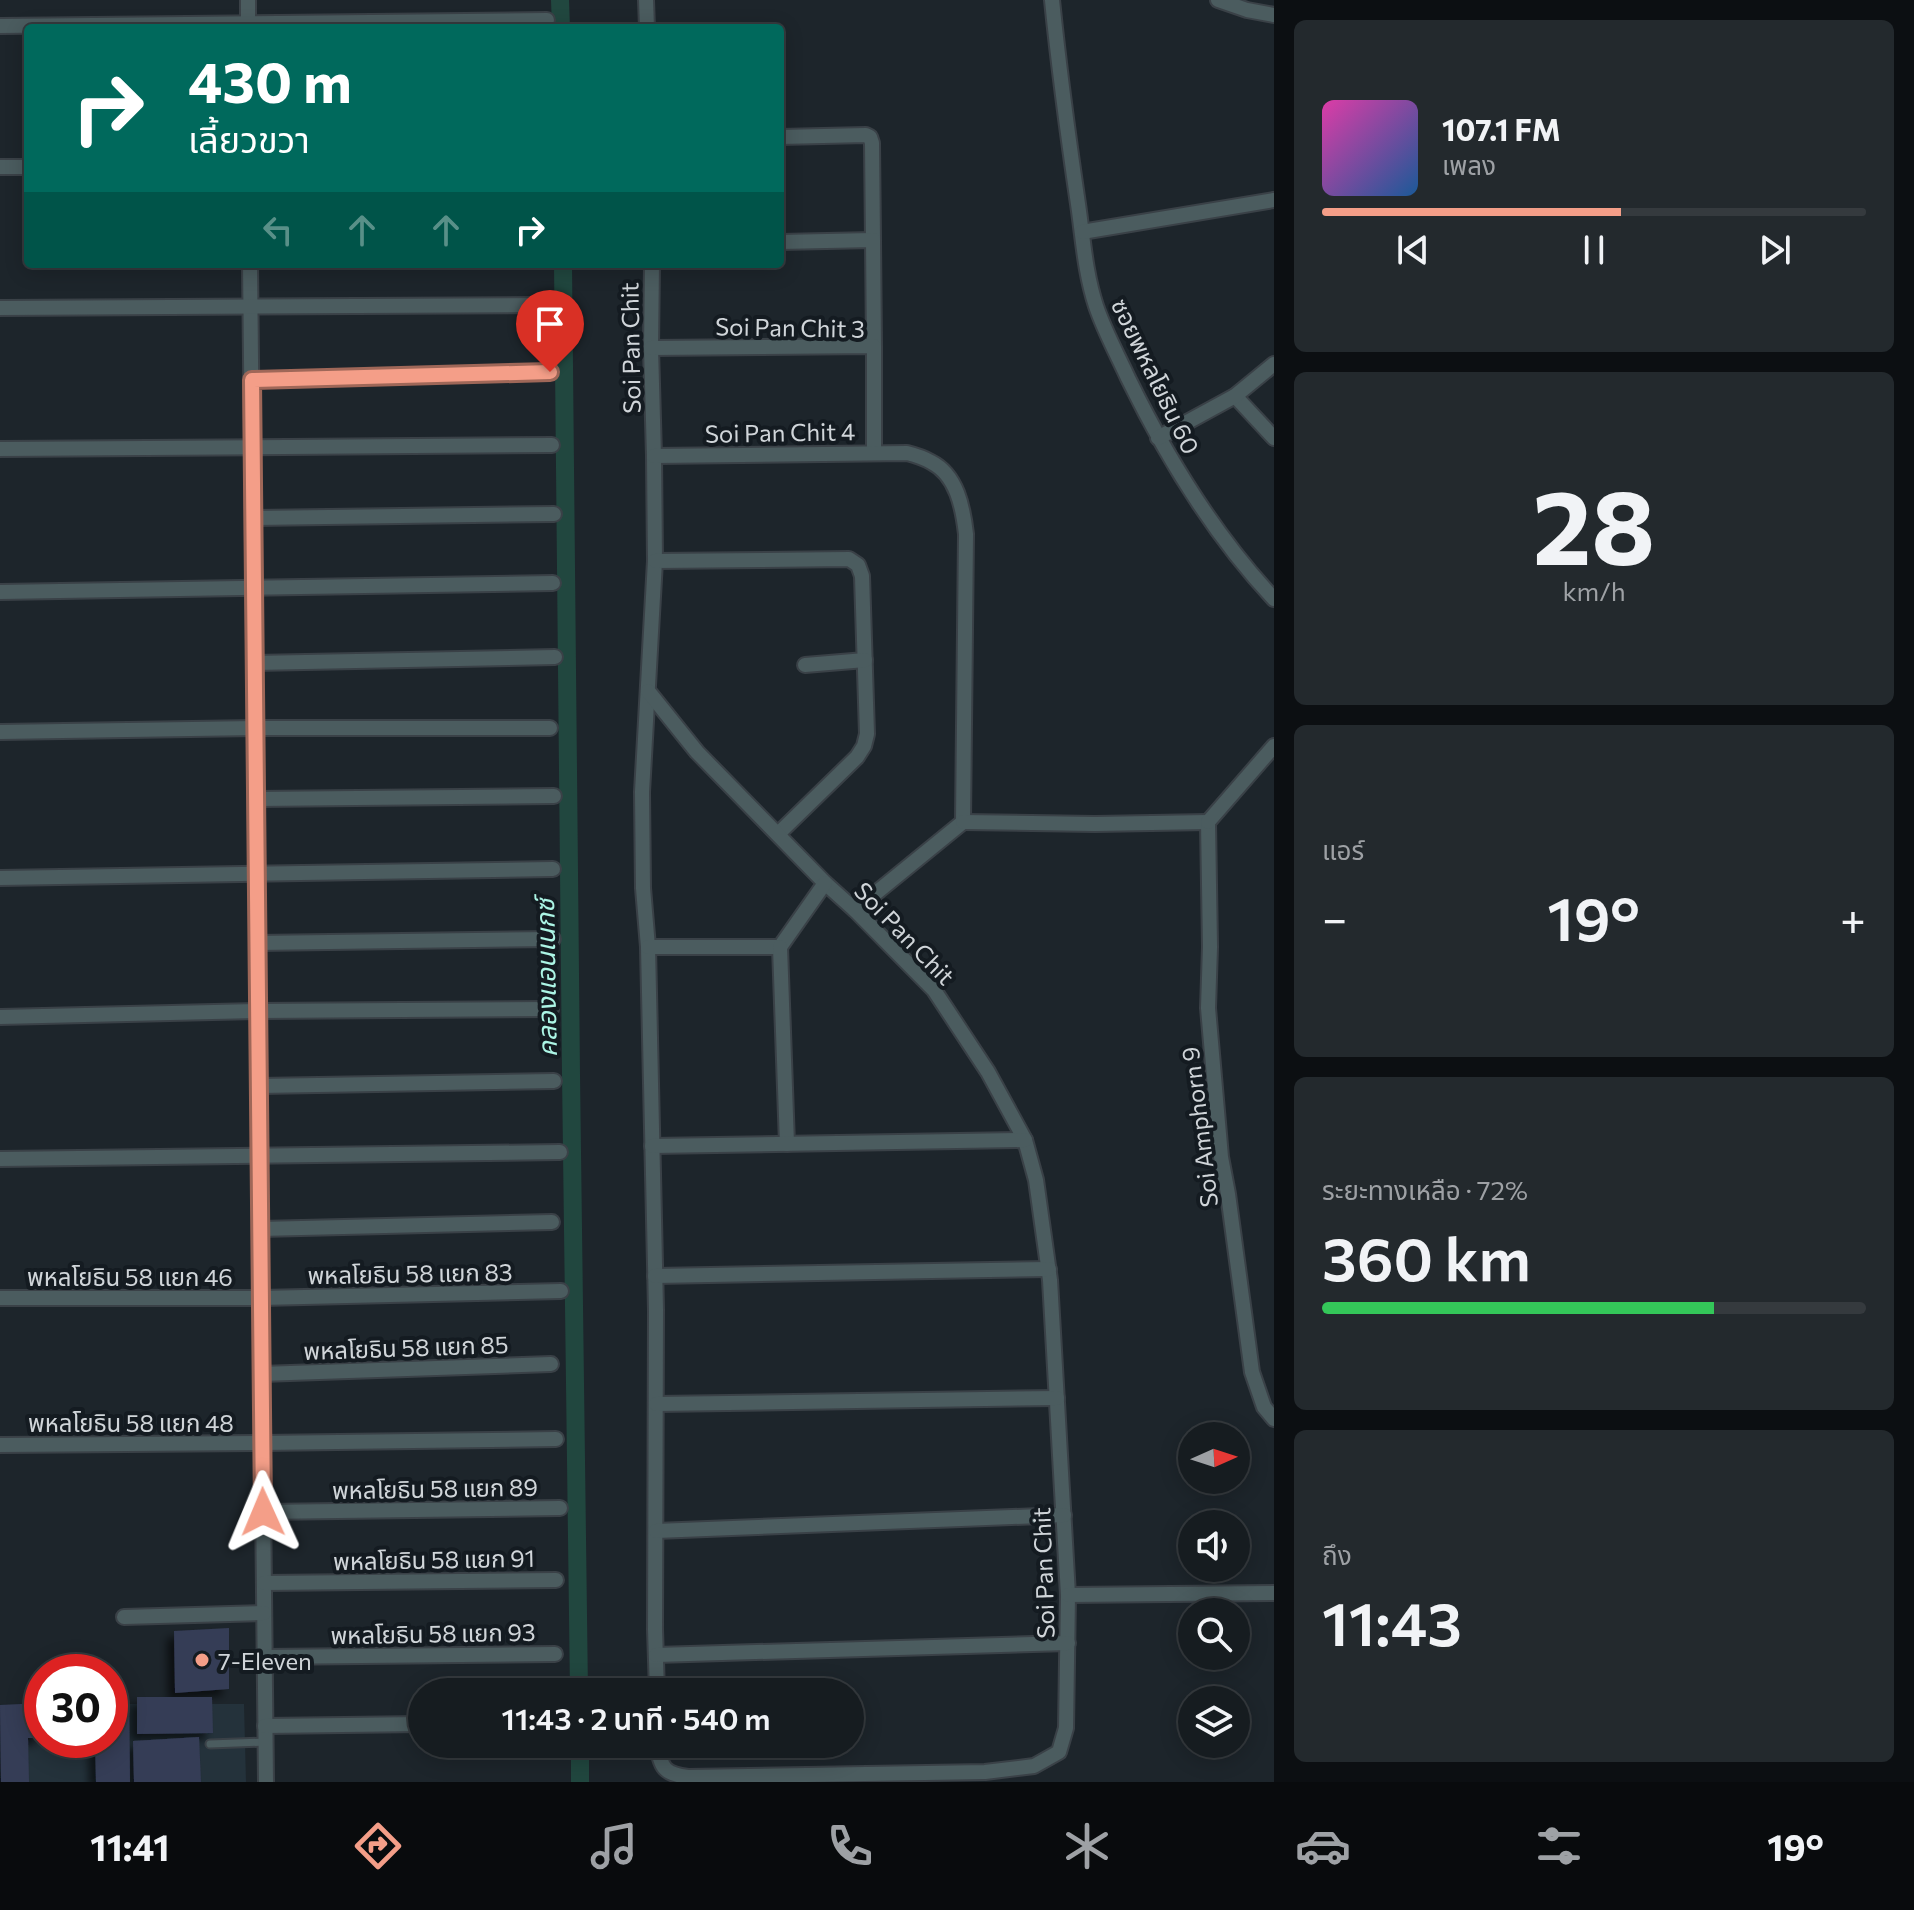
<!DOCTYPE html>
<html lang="th">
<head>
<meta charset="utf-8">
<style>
	:root { --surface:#161c20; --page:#23292d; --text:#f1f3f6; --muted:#9ea1a5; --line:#353a3e; --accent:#f49e88 }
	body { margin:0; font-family:Commissioner,"Noto Sans Thai",sans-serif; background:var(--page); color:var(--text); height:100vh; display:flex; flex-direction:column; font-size:30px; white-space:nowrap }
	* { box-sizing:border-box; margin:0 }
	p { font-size:26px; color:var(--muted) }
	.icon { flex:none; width:44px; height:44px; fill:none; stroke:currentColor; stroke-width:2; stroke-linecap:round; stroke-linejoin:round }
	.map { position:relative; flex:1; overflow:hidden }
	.drawer { display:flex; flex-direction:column; gap:20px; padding:20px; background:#0c0f12; width:640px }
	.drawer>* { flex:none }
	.top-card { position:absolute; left:24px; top:24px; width:760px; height:244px; border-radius:8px; box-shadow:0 4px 20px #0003,0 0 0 2px var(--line); background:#00695c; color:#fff; overflow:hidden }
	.needle { width:52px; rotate:87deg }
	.controls { position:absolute; left:1178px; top:1422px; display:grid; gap:16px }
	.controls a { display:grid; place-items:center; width:72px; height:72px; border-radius:50%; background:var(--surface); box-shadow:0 4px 20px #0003,0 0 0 2px var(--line); font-size:40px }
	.speed { position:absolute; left:24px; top:1654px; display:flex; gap:16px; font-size:40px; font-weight:700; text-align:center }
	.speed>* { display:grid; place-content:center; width:104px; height:104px; border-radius:50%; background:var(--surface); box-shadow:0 4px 20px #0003,0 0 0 2px var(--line); line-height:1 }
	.speed .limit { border:12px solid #d22; background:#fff; color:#111 }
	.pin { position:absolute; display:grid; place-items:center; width:68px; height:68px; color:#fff; margin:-82px -34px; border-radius:50% 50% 50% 0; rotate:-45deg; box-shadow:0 0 8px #0007 }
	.pin .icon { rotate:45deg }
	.me { position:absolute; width:88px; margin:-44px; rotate:359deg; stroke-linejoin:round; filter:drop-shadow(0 0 6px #0008) }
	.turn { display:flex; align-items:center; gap:28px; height:168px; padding:0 32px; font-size:36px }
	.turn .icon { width:104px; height:104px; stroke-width:2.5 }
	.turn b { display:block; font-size:56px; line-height:68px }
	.lanes { display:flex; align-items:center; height:76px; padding:0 32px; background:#0003; justify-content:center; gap:40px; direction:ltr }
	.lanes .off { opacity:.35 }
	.big { font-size:60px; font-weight:600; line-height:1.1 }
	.drawer .card { flex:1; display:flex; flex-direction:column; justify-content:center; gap:12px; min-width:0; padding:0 28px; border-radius:12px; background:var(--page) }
	.drawer .dial { align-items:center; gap:0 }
	.dial b { font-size:104px; line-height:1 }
	.song { display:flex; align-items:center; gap:24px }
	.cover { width:96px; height:96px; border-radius:12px; background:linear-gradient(135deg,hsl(320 70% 55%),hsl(210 70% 35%)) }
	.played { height:8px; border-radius:4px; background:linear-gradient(90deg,var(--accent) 55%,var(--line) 55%) }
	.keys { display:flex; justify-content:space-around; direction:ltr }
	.heat { display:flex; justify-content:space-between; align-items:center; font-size:44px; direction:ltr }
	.charge { height:12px; border-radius:6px; background:linear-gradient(90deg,#34c759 72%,var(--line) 0) }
	.trip { position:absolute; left:408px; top:1678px; width:456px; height:80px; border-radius:40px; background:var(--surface); box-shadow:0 4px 20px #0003,0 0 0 2px var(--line); font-weight:600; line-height:80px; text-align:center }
	.tabs { display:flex; height:128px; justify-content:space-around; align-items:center; background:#090b0d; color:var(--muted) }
	.tabs .icon { width:56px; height:56px }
	.tabs .current { color:var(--accent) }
	.tabs b { font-size:36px; color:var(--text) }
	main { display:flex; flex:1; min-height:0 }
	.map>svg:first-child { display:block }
	.built { fill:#24323b }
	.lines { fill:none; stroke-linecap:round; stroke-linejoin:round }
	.canal { stroke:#21473f; stroke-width:18 }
	.building { fill:#353c56; filter:url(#shadow) }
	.service-casing { stroke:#3a4147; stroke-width:11 }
	.minor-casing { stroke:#3a4147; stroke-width:18 }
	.service { stroke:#4b5c5f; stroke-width:7 }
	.minor { stroke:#4b5c5f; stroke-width:14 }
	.route-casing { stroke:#9f6758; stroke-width:20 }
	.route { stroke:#f49e88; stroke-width:14 }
	.poi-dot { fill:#f49e88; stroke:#141b21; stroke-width:3 }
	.labels { text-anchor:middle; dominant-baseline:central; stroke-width:8; stroke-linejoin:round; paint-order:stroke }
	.street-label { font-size:24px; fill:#d0d5d9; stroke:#141b21 }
	.poi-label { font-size:24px; fill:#d0d5d9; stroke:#141b21; text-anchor:start }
	.water-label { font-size:26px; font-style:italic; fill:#acf5e5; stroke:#141b21 }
</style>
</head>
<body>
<main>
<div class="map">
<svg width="1274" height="1782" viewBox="0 0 1274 1782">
	<defs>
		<filter id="shadow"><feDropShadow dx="-7" dy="7" stdDeviation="4" flood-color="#0009"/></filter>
	</defs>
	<rect width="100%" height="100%" fill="#1d252b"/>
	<path class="built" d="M110,1704H244L246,1782H0V1705H42V1740H110Z"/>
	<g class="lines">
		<g class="canal">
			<path d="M560,0L561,28"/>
			<path d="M563,264L571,1074L579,1692"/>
			<path d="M580,1744V1782"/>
		</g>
	</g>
	<g class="building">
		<path d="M229,1628V1689L175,1693L174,1631Z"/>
		<path d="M137,1697H212L213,1733L137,1734Z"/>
		<path d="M129,1698L130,1782H96L95,1740H110V1699Z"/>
		<path d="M42,1703V1738H28L29,1782H1L0,1705Z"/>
		<path d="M199,1737L201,1782H134L133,1741Z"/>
	</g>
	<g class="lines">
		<g class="service-casing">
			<path id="service" d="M210,1744L265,1742"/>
		</g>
		<g class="minor-casing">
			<g id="minor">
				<path d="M248,0V28"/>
				<path d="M646,0L647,28"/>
				<path d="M1052,0C1059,69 1068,136 1078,204C1083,238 1085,273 1096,306C1104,330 1117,354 1128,378C1167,458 1213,534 1274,599"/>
				<path d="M1218,0L1247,10L1274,15"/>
				<path d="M0,26L547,20"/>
				<path d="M780,137L866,135L870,137L872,143L873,240"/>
				<path d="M0,167H28"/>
				<path d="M1082,232L1274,200"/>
				<path d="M780,242L873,240L874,346"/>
				<path d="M250,264L266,1782"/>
				<path d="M652,264L651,348L654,456L655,561L642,792L643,888L648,947L656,1310L655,1629L657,1692"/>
				<path d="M0,308L546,305"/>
				<path d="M651,348L874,346V453"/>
				<path d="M252,380L550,372"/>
				<path d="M1235,396L1274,438"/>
				<path d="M1158,438L1235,396L1274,364"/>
				<path d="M0,449L552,445"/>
				<path d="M654,456L907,453C915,455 924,458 931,462C957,475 963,508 966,534L963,822L855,910"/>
				<path d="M253,518L554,514"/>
				<path d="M655,561L849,559L858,565L862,576L867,734L864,746L857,757L778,834"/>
				<path d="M0,592L553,583"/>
				<path d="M254,663L555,657"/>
				<path d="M805,665L865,660"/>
				<path d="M648,691L697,752L825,883L855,910L934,990L988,1072L1025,1140L1036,1180L1050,1280L1068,1595L1066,1728L1059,1752L1034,1766L985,1772L688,1777C664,1774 661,1768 657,1744"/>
				<path d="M0,732L255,728H550"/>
				<path d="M256,799L554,796"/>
				<path d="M963,822L1095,824L1208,822"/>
				<path d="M1208,822L1210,947L1208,1008L1221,1157L1228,1194L1252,1372L1264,1407L1274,1419"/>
				<path d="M1208,822L1274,746"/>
				<path d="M0,878L553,869"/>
				<path d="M257,943L553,939"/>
				<path d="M648,947H780L825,883"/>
				<path d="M780,947L787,1144"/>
				<path d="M0,1017L258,1011L551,1009"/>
				<path d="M259,1086L554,1081"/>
				<path d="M652,1146L1025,1140"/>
				<path d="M0,1159L560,1152"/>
				<path d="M260,1229L552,1222"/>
				<path d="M655,1276L1049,1269"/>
				<path d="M0,1298H261L561,1291"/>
				<path d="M261,1374L551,1364"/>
				<path d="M656,1404L1057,1398"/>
				<path d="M0,1445L262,1443L556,1439"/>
				<path d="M263,1512L560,1508"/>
				<path d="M656,1531L1064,1515"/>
				<path d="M264,1583L556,1580"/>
				<path d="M1068,1595L1274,1593"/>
				<path d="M124,1617L264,1613"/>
				<path d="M656,1655L1068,1643"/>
				<path d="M264,1657L555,1654"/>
				<path d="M265,1726L422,1724"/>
			</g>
		</g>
		<use href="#service" class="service"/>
		<use href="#minor" class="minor"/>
	</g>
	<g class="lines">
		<g class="route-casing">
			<path id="route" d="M263,1512L252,380L550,372"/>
		</g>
		<use href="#route" class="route"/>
	</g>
	<circle class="poi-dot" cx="202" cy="1660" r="8"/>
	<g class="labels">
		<g class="street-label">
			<text transform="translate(790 327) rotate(1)">Soi Pan Chit 3</text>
			<text transform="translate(630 348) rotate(-91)">Soi Pan Chit</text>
			<text transform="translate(1156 376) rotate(64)">ซอยพหลโยธิน 60</text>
			<text transform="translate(780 432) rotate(-1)">Soi Pan Chit 4</text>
			<text transform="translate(905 933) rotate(46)">Soi Pan Chit</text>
			<text transform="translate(1199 1127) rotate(-97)">Soi Amphorn 9</text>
			<text transform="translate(410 1273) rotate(-1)">พหลโยธิน 58 แยก 83</text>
			<text x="130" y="1276">พหลโยธิน 58 แยก 46</text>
			<text transform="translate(406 1347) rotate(-2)">พหลโยธิน 58 แยก 85</text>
			<text x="131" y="1422">พหลโยธิน 58 แยก 48</text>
			<text transform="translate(435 1488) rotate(-1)">พหลโยธิน 58 แยก 89</text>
			<text transform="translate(434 1559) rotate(-1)">พหลโยธิน 58 แยก 91</text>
			<text transform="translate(1043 1573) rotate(-92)">Soi Pan Chit</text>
			<text transform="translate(433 1633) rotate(-1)">พหลโยธิน 58 แยก 93</text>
		</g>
		<g class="poi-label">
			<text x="218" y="1660">7-Eleven</text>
		</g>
		<g class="water-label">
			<text transform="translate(545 978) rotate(-91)">คลองแอนเนกซ์</text>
		</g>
	</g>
</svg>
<div class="controls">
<a><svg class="needle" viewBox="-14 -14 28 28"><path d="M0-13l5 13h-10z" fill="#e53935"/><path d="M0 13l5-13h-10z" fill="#9ea1a5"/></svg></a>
<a><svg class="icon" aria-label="sound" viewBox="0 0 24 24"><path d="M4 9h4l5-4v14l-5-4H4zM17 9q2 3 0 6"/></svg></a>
<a><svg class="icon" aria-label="search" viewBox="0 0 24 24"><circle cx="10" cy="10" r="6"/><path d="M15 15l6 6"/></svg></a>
<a><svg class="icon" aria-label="layers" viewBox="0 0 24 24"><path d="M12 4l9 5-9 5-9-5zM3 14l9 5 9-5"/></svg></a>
</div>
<div class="speed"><div class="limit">30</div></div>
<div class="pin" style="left:550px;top:372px;background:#d93025"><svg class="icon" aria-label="arrive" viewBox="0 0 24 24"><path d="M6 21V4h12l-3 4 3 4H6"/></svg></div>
<svg class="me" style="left:263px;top:1512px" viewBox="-20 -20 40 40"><path d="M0-17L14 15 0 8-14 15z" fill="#f49e88" stroke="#fff" stroke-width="4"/></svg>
<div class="trip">11:43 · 2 นาที · 540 m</div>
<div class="top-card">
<div class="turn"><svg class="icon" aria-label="right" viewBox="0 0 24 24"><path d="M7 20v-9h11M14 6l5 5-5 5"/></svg><div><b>430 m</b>เลี้ยวขวา</div></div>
<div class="lanes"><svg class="icon off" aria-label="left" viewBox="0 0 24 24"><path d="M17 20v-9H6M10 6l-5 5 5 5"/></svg><svg class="icon off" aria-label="ahead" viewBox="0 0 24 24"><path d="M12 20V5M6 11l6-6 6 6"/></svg><svg class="icon off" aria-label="ahead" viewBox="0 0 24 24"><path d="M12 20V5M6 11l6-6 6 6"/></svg><svg class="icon" aria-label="right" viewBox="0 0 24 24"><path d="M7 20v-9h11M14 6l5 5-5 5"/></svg></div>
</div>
</div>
<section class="drawer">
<div class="card">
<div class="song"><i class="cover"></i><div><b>107.1 FM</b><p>เพลง</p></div></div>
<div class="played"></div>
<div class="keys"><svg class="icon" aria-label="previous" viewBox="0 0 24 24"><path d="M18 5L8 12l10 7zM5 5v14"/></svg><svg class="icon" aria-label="pause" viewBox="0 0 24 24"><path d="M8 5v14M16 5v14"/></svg><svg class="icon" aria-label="next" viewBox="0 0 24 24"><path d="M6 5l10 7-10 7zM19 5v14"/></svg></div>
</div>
<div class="card dial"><b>28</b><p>km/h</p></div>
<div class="card"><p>แอร์</p>
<div class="heat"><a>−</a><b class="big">19°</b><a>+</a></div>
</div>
<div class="card"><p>ระยะทางเหลือ · 72%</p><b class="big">360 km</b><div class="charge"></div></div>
<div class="card"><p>ถึง</p><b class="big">11:43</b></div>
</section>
</main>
<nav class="tabs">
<b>11:41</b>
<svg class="icon current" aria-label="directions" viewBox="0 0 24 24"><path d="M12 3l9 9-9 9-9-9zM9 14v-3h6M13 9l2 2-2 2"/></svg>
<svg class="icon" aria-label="music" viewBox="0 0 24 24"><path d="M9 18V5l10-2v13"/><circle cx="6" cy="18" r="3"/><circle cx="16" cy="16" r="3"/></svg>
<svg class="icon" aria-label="phone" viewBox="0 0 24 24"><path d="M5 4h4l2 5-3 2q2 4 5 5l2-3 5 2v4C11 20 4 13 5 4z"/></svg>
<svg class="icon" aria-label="climate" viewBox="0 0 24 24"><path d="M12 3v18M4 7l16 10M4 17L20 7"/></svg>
<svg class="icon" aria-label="car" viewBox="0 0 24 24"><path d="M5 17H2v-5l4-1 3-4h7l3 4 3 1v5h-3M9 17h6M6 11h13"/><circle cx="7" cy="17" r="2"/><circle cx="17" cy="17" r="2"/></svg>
<svg class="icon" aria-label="filters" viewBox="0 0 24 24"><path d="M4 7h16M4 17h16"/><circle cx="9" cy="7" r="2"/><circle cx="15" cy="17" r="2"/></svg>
<b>19°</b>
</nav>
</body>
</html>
